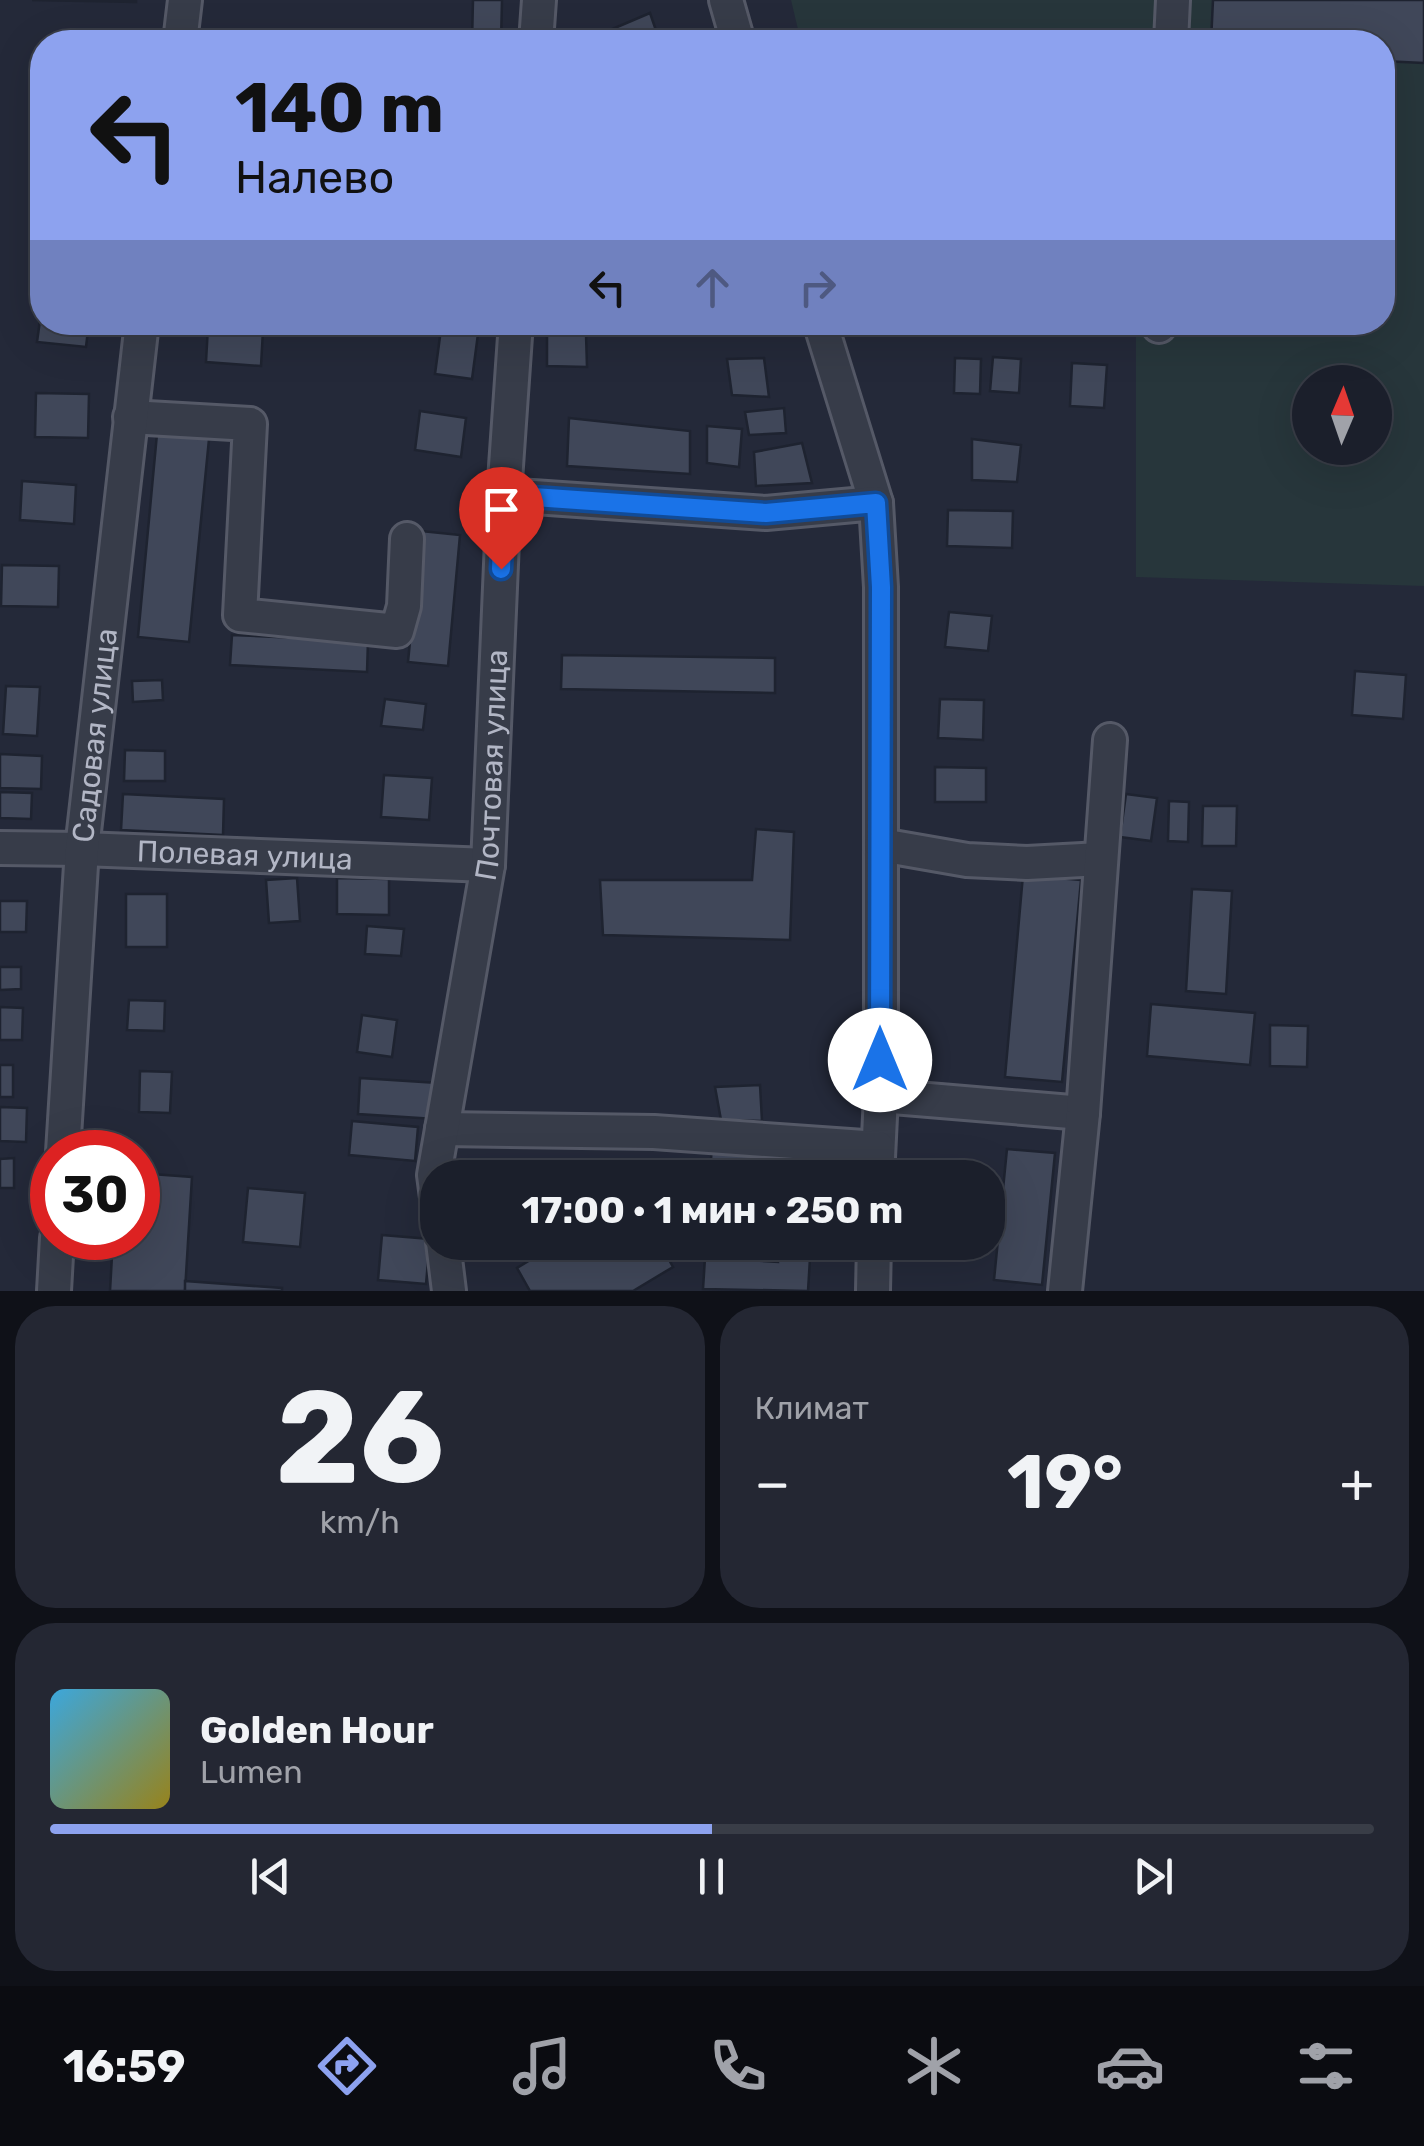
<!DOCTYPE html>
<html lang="ru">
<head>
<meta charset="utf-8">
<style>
	:root { --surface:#1b1f2b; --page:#242733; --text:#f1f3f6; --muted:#a0a2a9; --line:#393d47; --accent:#8da2ef }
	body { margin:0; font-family:Rubik,sans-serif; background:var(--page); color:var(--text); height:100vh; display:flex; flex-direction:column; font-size:38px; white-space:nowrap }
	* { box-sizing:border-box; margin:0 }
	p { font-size:32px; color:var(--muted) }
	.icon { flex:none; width:55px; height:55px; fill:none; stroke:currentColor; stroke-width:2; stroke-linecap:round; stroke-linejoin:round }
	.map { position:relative; height:1291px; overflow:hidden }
	.details { display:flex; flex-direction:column; gap:15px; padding:15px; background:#0f1118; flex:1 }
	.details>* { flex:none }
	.guide { position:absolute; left:30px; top:30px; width:1365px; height:305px; border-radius:40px; box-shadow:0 10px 40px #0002,0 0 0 2px var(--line); background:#8da2ef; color:#111; overflow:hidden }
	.needle { width:65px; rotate:2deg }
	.tools { position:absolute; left:1292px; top:365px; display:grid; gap:20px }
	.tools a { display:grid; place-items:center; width:100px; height:100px; border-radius:50%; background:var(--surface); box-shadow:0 10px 40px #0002,0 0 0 2px var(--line); font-size:50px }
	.speed { position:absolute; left:30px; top:1130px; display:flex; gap:20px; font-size:50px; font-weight:700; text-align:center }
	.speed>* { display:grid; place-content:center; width:130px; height:130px; border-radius:50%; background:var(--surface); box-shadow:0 10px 40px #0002,0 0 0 2px var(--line); line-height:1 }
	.speed .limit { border:15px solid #d22; background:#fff; color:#111 }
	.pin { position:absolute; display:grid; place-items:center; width:85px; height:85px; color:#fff; margin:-102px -42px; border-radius:50% 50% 50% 0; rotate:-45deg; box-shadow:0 0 10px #0007 }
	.pin .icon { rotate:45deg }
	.me { position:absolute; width:110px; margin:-55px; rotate:0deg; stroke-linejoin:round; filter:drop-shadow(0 0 8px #0008) }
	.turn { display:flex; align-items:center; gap:35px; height:210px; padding:0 40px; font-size:45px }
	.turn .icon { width:130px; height:130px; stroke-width:2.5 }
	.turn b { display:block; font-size:70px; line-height:85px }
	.lanes { display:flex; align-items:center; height:95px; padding:0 40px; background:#0003; justify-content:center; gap:50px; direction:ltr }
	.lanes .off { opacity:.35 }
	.big { font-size:75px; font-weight:700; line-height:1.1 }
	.details .tile { flex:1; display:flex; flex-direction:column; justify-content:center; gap:15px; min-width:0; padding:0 35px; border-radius:40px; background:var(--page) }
	.details .dial { align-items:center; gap:0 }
	.dial b { font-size:130px; line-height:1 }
	.song { display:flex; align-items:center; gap:30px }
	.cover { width:120px; height:120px; border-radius:15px; background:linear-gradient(135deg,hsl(200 70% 55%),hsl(50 70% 35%)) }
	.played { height:10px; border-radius:5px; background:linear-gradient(90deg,var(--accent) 50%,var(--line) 50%) }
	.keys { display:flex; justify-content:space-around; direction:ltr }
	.heat { display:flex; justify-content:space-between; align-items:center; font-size:55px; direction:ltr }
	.details .tiles { flex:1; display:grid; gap:15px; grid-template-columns:1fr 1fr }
	.tile:last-child { grid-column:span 2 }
	.trip { position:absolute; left:420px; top:1160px; width:585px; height:100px; border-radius:40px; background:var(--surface); box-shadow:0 10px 40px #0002,0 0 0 2px var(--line); font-weight:700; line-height:100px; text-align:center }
	.dock { display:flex; height:160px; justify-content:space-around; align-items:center; background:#0b0c11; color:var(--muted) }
	.dock .icon { width:70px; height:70px }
	.dock .active { color:var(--accent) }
	.dock b { font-size:45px; color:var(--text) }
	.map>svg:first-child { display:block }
	.green { fill:#27363b; fill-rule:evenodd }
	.building { fill:#404759; stroke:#1e2330; stroke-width:2.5 }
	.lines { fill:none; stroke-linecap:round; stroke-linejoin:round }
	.minor-casing { stroke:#555967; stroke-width:38 }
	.minor { stroke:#373c49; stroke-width:32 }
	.route-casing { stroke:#114b97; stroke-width:25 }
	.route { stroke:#1a73e8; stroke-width:18 }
	.labels { text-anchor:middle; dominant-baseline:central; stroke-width:10; stroke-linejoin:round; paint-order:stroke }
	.street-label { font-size:30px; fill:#b2b6c5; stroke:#1d212e }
</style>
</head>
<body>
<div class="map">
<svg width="1424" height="1291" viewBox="0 0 1424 1291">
	<rect width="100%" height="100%" fill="#242939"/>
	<path class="green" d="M791,0H1424V586L1136,577V328L1054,323L1382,322V42H945L944,40L903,42H801ZM1310,382H1375V448H1310Z"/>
	<g class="building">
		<path d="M32,0H136V2Z"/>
		<path d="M473,0H502L501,42H472Z"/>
		<path d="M1213,0H1424V63L1382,61V42H1211Z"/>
		<path d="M650,13L660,42H606L603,33Z"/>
		<path d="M214,31L263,36V42H213Z"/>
		<path d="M41,313L42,322H89L86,347L37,342Z"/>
		<path d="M208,326L263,330L261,366L206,362Z"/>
		<path d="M441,329L478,334L472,379L435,374Z"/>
		<path d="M547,329L586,334L587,367L547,366Z"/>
		<path d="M993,357L1021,359L1019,393L990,391Z"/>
		<path d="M764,358L769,397L732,395L727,359Z"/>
		<path d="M955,358L981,359L980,394L954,393Z"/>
		<path d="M1072,363L1107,365L1104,408L1070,406Z"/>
		<path d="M36,393L89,394L88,438L35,437Z"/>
		<path d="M784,408L786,433L749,435L745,412Z"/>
		<path d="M420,411L466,418L461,457L415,450Z"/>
		<path d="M569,418L690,431V474L567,466Z"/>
		<path d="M707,426L742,429L739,467L707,463Z"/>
		<path d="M157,434L209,439L189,642L138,637Z"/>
		<path d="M972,439L1021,445L1017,482L972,480Z"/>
		<path d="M802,443L812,483L756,486L754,452Z"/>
		<path d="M22,481L76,485L74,524L20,520Z"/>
		<path d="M948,510L1013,511L1012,548L947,546Z"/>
		<path d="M421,531L460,535L448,666L408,662Z"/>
		<path d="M2,565L59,566L58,607L1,606Z"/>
		<path d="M949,612L992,616L988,651L945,647Z"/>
		<path d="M232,635L368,641L367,672L230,665Z"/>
		<path d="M562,655L775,658V693L561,689Z"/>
		<path d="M1355,671L1406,675L1403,719L1352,715Z"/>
		<path d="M162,680L163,700L133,702L132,681Z"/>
		<path d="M6,686L40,687L37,736L3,734Z"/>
		<path d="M385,699L426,704L423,730L381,726Z"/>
		<path d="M940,699L984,700L983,740L938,738Z"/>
		<path d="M125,750L165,751V781H124Z"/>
		<path d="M0,754L42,756L41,789L0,788Z"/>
		<path d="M935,767L986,768V802H935Z"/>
		<path d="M384,775L432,778L429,820L381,817Z"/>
		<path d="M0,792L32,793L31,819L0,818Z"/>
		<path d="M123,794L224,799L223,835L121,830Z"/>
		<path d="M1126,794L1157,798L1151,841L1120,837Z"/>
		<path d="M1169,801L1189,802L1188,842L1168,841Z"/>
		<path d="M1203,806H1237L1236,846H1202Z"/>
		<path d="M756,829L794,832L790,940L603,935L600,880H752Z"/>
		<path d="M1023,875L1081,880L1062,1082L1005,1077Z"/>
		<path d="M297,878L300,921L269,923L266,880Z"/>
		<path d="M337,878L389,879V915L337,914Z"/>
		<path d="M1192,889L1232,891L1226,994L1186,991Z"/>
		<rect x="126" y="894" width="41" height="53"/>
		<path d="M0,901H27L26,932H0Z"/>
		<path d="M367,926L404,929L401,956L365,954Z"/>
		<path d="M0,967H21V989L0,990Z"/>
		<path d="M129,1000L165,1001L164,1031L127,1030Z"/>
		<path d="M1151,1004L1255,1013L1250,1065L1147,1056Z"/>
		<path d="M0,1007L23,1008L22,1040H0Z"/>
		<path d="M362,1015L397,1020L392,1057L357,1052Z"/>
		<path d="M1270,1025L1308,1026L1307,1067L1270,1066Z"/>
		<rect x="0" y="1065" width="13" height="32"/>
		<path d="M140,1071L172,1072L170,1113L139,1112Z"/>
		<path d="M360,1078L438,1083L435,1119L358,1114Z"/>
		<path d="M760,1085L762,1121L721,1120L715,1087Z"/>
		<path d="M0,1107L27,1108L26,1142L0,1141Z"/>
		<path d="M352,1121L418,1127L415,1161L349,1155Z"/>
		<path d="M712,1142L816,1148L814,1178H710Z"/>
		<path d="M1007,1149L1055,1153L1042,1285L994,1280Z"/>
		<path d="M14,1158V1188H0V1159Z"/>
		<path d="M138,1173L192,1177L185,1291H110L113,1238H138Z"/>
		<path d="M248,1188L305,1193L300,1247L243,1242Z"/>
		<path d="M382,1235L430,1239L426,1284L378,1280Z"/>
		<path d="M560,1242H659L673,1267L633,1291H530L517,1268Z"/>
		<path d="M706,1242H733L732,1259L778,1262L779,1242H811L808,1291L703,1289Z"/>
		<path d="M185,1281L282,1288V1291H185Z"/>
	</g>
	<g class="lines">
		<g class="minor-casing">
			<g id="minor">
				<path d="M726,0L738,42"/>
				<path d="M180,42L185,0"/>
				<path d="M536,42L539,0"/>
				<path d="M1171,42L1173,0"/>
				<path d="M820,322L876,503L881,587V1096L877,1178"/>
				<path d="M1159,326V322"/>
				<path d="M130,417L250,424L240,615L397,631L404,606L407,539"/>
				<path d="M504,495L766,513L876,503"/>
				<path d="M881,845L967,860L1027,863L1101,859"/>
				<path id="s1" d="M0,848L82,849L488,865"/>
				<path d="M881,1096L1083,1113"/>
				<path d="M442,1129L654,1132L878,1148"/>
				<path id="s2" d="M63,1152L82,849L142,322"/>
				<path id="s3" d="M438,1205L434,1175L488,865L504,495L516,322"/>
				<path d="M443,1242L449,1291"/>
				<path d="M54,1291L57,1238"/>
				<path d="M873,1291L874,1242"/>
				<path d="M1065,1291L1083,1113L1110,740"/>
			</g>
		</g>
		<use href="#minor" class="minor"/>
	</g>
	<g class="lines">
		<g class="route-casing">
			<path id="route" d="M501,569L504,495L766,513L876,503L881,587L880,1060"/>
		</g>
		<use href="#route" class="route"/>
	</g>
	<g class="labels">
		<g class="street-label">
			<text stroke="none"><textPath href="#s2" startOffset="418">Садовая улица</textPath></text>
			<text stroke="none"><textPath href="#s3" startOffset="445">Почтовая улица</textPath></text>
			<text stroke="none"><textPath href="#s1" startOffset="245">Полевая улица</textPath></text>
		</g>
	</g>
</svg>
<div class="tools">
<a><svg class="needle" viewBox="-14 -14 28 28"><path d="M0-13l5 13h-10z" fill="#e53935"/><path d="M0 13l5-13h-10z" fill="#a0a2a9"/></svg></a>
</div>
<div class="speed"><div class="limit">30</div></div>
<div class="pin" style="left:501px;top:569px;background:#d93025"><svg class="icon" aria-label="arrive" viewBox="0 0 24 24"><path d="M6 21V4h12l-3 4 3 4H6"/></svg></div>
<svg class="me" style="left:880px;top:1060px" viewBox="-20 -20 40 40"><circle r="19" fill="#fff"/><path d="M0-13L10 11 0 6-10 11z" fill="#1a73e8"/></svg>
<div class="trip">17:00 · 1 мин · 250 m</div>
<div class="guide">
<div class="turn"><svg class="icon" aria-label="left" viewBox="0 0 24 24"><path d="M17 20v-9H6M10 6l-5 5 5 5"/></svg><div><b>140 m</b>Налево</div></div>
<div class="lanes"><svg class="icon" aria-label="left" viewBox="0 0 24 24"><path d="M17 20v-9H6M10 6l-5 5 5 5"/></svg><svg class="icon off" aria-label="ahead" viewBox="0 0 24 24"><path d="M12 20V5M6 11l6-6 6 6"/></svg><svg class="icon off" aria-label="right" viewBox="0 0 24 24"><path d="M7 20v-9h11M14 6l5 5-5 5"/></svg></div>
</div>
</div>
<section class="details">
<div class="tiles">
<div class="tile dial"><b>26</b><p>km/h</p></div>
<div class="tile"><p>Климат</p>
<div class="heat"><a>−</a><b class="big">19°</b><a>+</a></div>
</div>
<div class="tile">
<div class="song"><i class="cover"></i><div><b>Golden Hour</b><p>Lumen</p></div></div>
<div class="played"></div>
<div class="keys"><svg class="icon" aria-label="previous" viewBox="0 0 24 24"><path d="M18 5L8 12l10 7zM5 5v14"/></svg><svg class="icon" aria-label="pause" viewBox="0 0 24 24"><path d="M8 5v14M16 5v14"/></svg><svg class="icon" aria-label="next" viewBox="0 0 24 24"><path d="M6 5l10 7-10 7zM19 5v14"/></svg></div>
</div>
</div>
</section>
<nav class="dock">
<b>16:59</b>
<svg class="icon active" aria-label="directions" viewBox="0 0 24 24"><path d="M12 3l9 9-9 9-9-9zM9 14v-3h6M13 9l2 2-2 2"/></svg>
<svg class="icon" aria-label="music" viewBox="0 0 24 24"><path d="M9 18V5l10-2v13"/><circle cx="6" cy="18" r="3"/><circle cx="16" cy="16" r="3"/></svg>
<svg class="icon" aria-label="phone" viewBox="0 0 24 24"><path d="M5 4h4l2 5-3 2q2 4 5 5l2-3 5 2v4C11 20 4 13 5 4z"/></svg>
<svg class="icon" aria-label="climate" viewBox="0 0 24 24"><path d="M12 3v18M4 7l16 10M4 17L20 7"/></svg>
<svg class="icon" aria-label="car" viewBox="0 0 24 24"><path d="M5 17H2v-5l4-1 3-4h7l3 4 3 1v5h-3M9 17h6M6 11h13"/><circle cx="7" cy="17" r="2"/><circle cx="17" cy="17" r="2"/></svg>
<svg class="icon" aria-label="filters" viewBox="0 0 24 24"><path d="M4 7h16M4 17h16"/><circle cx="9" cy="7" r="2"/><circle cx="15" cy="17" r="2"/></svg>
</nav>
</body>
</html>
